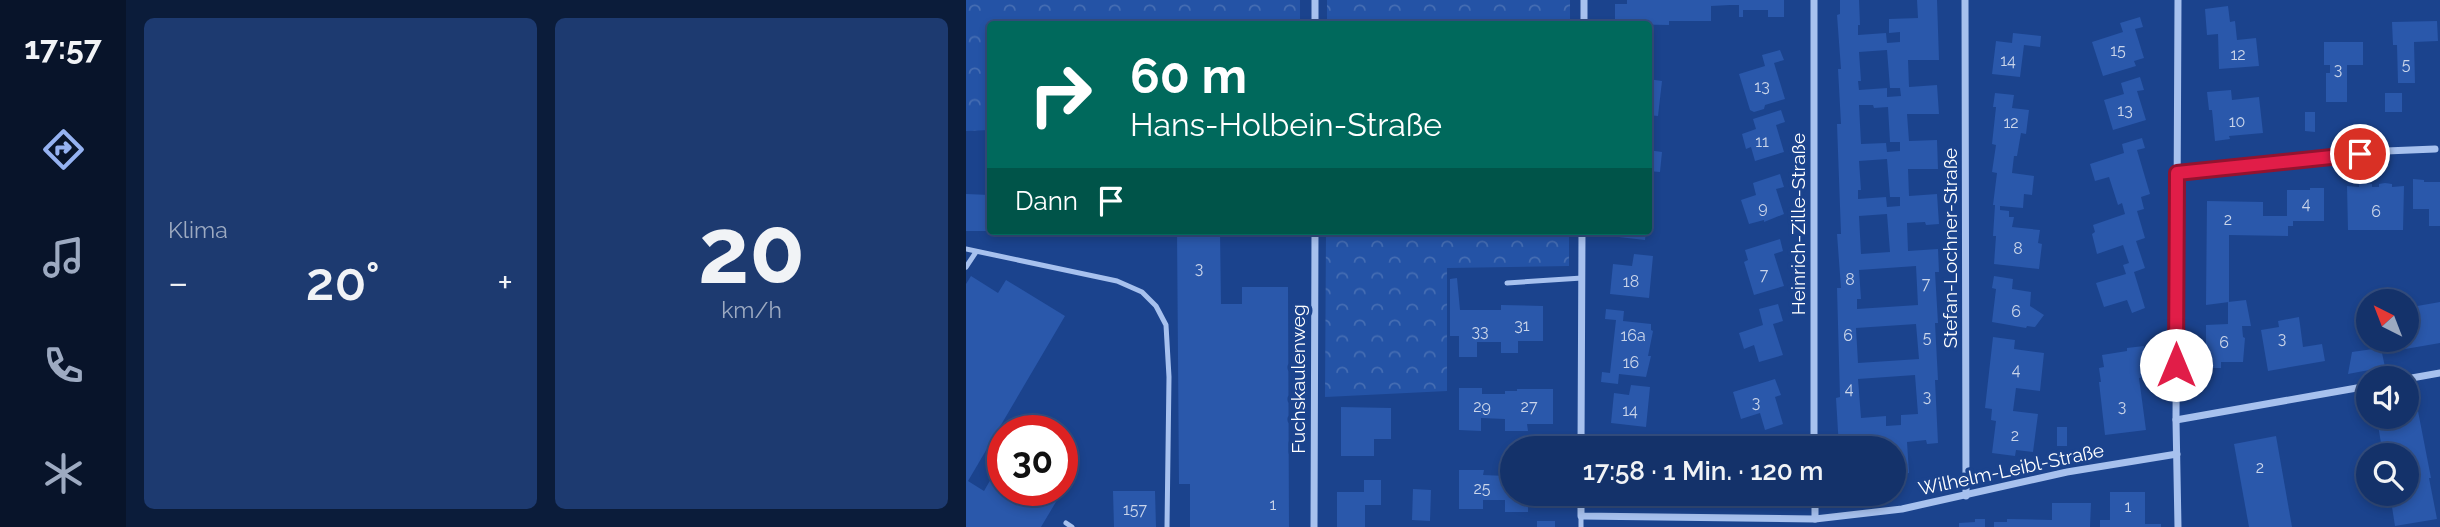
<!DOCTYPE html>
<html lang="de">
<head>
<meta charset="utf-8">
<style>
	:root { --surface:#14326a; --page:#1d3a70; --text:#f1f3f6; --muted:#9daac1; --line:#334d7e; --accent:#95b2f1 }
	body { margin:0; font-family:Raleway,sans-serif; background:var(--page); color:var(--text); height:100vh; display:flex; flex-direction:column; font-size:26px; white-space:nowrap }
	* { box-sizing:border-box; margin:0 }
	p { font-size:23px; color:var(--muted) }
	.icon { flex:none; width:38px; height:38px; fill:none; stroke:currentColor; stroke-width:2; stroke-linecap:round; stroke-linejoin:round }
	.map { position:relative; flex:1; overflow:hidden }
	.drawer { display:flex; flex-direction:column; gap:18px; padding:18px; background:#0b1c3a; width:840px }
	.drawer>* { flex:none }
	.guide { position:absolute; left:21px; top:21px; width:665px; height:214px; border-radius:7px; box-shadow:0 4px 10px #0003,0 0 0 2px var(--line); background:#00695c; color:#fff; overflow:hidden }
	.needle { width:46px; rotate:318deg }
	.tools { position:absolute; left:1390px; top:289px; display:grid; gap:14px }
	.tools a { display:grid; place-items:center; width:63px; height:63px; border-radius:50%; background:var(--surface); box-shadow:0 4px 10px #0003,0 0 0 2px var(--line); font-size:35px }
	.speed { position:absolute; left:21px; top:415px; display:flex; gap:14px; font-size:35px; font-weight:700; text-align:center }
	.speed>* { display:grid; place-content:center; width:91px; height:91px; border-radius:50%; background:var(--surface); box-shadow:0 4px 10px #0003,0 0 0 2px var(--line); line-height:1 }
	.speed .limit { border:10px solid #d22; background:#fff; color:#111 }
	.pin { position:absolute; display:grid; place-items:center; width:60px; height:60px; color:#fff; margin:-30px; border:4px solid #fff; border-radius:50%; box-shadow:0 2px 7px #0007 }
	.me { position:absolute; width:77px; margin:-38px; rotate:0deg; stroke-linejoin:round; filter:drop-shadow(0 0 5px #0008) }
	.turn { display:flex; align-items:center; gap:24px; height:147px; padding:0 28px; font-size:32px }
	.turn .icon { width:91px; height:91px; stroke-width:2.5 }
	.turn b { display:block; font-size:49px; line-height:60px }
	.then { display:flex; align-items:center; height:66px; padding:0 28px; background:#0003; gap:14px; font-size:26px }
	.big { font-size:52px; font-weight:600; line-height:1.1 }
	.drawer .tile { flex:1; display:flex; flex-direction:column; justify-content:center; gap:10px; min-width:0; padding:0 24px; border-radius:10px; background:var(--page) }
	.drawer .dial { align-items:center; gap:0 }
	.dial b { font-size:91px; line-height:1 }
	.heat { display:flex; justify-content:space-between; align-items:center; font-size:38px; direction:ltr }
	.drawer .tiles { flex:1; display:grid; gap:18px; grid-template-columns:repeat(2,1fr) }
	.trip { position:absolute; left:534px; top:436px; width:406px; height:70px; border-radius:35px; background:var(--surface); box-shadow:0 4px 10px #0003,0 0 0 2px var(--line); font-weight:600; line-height:70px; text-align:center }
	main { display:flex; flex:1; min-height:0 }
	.menu { display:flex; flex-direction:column; width:126px; justify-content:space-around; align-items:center; background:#08142a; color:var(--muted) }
	.menu .icon { width:49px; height:49px }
	.menu .on { color:var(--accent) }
	.menu b { font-size:32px; color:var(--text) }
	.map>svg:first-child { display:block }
	.forest { fill:url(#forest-crowns) }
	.building { fill:#2a58ab; fill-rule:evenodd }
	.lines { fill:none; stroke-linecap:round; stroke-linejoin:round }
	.service { stroke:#a7c1ee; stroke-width:5 }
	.minor { stroke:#a7c1ee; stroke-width:7 }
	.route-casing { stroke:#92132f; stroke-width:18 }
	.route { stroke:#e11d48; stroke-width:12 }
	.labels { text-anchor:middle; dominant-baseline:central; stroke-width:7; stroke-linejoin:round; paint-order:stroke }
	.number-label { font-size:16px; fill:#cad5ea }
	.street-label { font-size:19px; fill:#fff; stroke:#1b438d }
</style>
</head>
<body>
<main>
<nav class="menu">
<b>17:57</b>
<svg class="icon on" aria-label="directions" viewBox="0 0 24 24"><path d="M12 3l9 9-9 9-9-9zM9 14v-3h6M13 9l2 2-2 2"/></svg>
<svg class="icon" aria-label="music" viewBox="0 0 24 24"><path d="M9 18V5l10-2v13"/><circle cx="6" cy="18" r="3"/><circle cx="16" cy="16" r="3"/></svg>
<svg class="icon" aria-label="phone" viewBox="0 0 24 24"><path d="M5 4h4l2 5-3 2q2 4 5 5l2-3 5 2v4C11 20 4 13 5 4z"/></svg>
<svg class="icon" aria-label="climate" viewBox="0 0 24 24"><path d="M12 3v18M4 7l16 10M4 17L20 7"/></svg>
</nav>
<section class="drawer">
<div class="tiles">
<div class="tile"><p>Klima</p>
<div class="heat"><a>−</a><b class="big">20°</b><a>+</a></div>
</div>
<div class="tile dial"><b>20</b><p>km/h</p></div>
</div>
</section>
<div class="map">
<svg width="1474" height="527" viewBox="0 0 1474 527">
	<defs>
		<pattern id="forest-crowns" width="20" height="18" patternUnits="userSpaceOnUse" patternTransform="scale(1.75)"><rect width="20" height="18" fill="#2453a6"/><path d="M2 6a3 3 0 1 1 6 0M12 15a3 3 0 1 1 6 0" fill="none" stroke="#456db3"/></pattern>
	</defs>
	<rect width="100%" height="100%" fill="#1b438d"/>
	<g class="forest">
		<path d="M0,0H334V24H24V130L0,131Z"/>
		<rect x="361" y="0" width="243" height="24"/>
		<path d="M360,231H603V266L481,268V391L359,397Z"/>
	</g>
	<g class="building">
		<path d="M661,0H818V17H802V10H777V17H773V5H764L745,6V21H703V25L649,24V4H661Z"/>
		<path d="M874,0H893L894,25H892V35L920,33L921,43L934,42V32L923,33V19L952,18L951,0H971L973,60H942L943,87L971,85L973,114H941L943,141L971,140L972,169H942L943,196L971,194L973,224L960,225L959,222L941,223L942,251L972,249L973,272H969L972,323H969L972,380H969L972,443L961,444L960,440L941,442L943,473L928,474V448H873L870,398L874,397L871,288H875L871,234H875L871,124H875L872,69H875L871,15L874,14ZM921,50L924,88H934L935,96L921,97V88L893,90L892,81H895L893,52ZM893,105H907L908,108L922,107L924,142H934V151L921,152L920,143L895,144ZM921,159L924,197H934V206L921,207L920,197L892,199V190H895L893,161ZM921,214L924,252L895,254L893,216ZM950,266L952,305L891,309V299H895L893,270ZM950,324L953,359L892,363L890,328ZM949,375L952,414L935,415V425L920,426V416L895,418L892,379Z"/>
		<path d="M1262,6L1264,22L1269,21L1271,40L1290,38L1293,66L1253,69L1252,34L1241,35L1239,9Z"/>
		<path d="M1174,17L1177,27L1169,29L1178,58L1168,61L1170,66L1137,76L1126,42L1157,32L1154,23Z"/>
		<path d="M1471,21L1472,41L1448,42L1449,83H1432L1431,45H1427L1426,22Z"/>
		<path d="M1047,33L1075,36L1074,47L1058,45L1054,77L1026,74L1030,41L1046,43Z"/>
		<path d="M1358,42H1397V65H1381V102H1360V73H1364V65H1358Z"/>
		<path d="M814,50L818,60L808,63L819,99L799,105L798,109L788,112L784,110L773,74L799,66L796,55Z"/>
		<path d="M1174,77L1178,90L1171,91L1180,120L1147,130L1138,100L1158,94L1155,83Z"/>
		<path d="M682,79L696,81L692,116L682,115Z"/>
		<path d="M1265,90L1266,100L1293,97L1297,133L1263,136L1264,139L1249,141L1246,110H1243L1241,92Z"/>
		<path d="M1029,93L1048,95L1046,108L1063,110L1060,134L1055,133L1051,156H1048L1046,173L1068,176L1066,195L1058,194L1057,208L1034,206V210L1043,211V217H1048L1046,227L1074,230L1072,243L1076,244L1073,269L1028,264L1030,236H1027L1029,205H1027L1031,173L1026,172L1030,145L1026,144L1030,107H1027Z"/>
		<rect x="1419" y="93" width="17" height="19"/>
		<path d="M815,110L819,122L810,125L818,152L789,161L785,147L780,149L776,134L790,129L787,119Z"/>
		<path d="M1339,112H1349V132L1339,131Z"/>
		<path d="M1176,138L1179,148L1171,150L1184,194L1175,197L1178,209L1171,211L1179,238L1170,241L1179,268L1168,272L1179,308L1166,313L1161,300L1138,307L1130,283L1160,274L1157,265L1163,263L1157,245L1131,254L1126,234L1129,232L1127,225L1159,214L1156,203L1152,205L1143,177L1129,181L1124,164L1158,153L1156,144Z"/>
		<path d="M682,150L696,152L694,172L682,171Z"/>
		<path d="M814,174L818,187L810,189L818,214L798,222V220L783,224L775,200L790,195L787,183Z"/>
		<path d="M1447,179L1458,180V182H1474V226H1463V209H1447Z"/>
		<path d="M1399,183L1406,184V187H1413V184L1419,183L1426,184V187L1438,186L1437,230H1382L1381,186L1393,187V184Z"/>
		<path d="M1344,188H1358V221H1327V226H1322V236L1263,235V302L1240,305L1241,201L1297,202V216H1321V190H1344Z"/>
		<path d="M0,194L24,195V231H0Z"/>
		<path d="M211,231H254L255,304H276V287H322L323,527H224V484H213Z"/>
		<path d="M645,231H680L679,240L644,236Z"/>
		<path d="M814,239L817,251L808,254L818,286L788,295L778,262L782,260L779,250Z"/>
		<path d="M668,254L687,256L683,298L644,294L647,264L666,266Z"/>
		<path d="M5,276L32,293L40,280L99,316L2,481L18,491L37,458V490H96V448L102,451L99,457L112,465L75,527H0V284Z"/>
		<path d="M1028,276L1047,279L1046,289L1065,292L1064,306L1078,315L1069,327L1061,326L1060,328L1026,322L1030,289L1026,288Z"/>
		<path d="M491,278L494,310H535V305L577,306V341H552V353H535V342H511V357H493V336H484V279Z"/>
		<path d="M1280,300L1285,326H1276L1277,337L1279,338L1277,362H1255V368H1240V325L1262,324V302Z"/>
		<path d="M1474,302V343L1416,353L1419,367L1382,374L1386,352L1414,348L1412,340H1440V308Z"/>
		<path d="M812,304L817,321L807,324L817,355L793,362L788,345L778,349L773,333L797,325L793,309Z"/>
		<path d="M640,309L658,311L657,321L685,324V330L687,331L682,356H685L680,377L653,374L652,384L635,382L636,372L644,373L650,320L639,319Z"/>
		<path d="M1333,317L1337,347L1356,344L1359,361L1302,371L1295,330L1313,327L1312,321Z"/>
		<path d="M1027,337L1049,340L1048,349L1078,353L1074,391L1050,388L1047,411L1072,414L1067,452L1050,450L1049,456L1026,453L1030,421L1025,420L1026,409L1019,408Z"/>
		<path d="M1178,346L1180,377L1173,378L1180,430L1139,435L1133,382H1135L1133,368L1138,367L1136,355L1161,351V348Z"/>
		<path d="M809,379L815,395L809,397L817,424L799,430L794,413L775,419L767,392Z"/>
		<path d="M665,385L684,387L680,427L645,423L648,393L663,395Z"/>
		<path d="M493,388H516V394H539V391H551V389H587V424H561L562,431H539V419L515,418V431L493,430Z"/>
		<path d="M375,407L425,408V439H408V456H375Z"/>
		<path d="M1452,411L1465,478H1463L1471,519L1429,526L1424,494H1440V455H1417L1411,419L1440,416V413Z"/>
		<rect x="1091" y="427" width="10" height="19"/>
		<path d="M1310,436L1326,527H1283L1268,444Z"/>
		<rect x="570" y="441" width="19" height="7"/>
		<path d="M646,441L671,444L670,448H645Z"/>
		<path d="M493,470H518L517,475L540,476L539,472H546V494H587V505H562V512H539V500H517V509H493Z"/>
		<path d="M398,480H415V505H399V527H371V492H398Z"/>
		<path d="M447,489L465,490L464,521L446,520Z"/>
		<path d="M147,491H189L190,527H148Z"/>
		<path d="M1144,492H1179V524H1195V527H1134V520H1144Z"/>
		<path d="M719,494H730V505H716Z"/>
		<path d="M1086,503H1125L1124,527H1028V522H1041V519L1086,520Z"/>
		<path d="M1009,519H1019V527H993V523L1009,522Z"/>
		<rect x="571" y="521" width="18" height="6"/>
	</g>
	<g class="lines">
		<g class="service">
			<path d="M0,249L151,281L176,292L190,306L200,325L203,377L201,527"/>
			<path d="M0,267L10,252"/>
			<path d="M541,283L616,278"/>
			<path d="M100,523L106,527"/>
			<path d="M615,527V516"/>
		</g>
		<g class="minor">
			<path d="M848,0V448"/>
			<path d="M999,0L1000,496"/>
			<path d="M349,24V0"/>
			<path d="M618,24V0"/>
			<path d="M1211,173L1420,151L1469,149"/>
			<path d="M1440,379L1474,373"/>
			<path d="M1210,420L1402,386"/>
			<path d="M615,448L616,231"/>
			<path d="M615,494V516L849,519L936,509L1101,472L1211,454"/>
			<path d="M849,494V519"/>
			<path d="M348,527L349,231"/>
			<path d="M1212,527L1210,420L1212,0"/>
		</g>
	</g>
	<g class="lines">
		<g class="route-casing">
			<path id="route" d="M1210,365L1211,173L1394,154"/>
		</g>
		<use href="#route" class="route"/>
	</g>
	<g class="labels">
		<g class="number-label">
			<text x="1152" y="50">15</text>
			<text x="1272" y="54">12</text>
			<text x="1042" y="60">14</text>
			<text x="1440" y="64">5</text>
			<text x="1372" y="69">3</text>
			<text x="796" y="86">13</text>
			<text x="1159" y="110">13</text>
			<text x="1271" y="121">10</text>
			<text x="1045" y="122">12</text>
			<text x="796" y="141">11</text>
			<text x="1340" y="203">4</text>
			<text x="797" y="207">9</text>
			<text x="1410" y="211">6</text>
			<text x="1262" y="219">2</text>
			<text x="1052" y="248">8</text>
			<text x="233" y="268">3</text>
			<text x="798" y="274">7</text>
			<text x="884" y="279">8</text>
			<text x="665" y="281">18</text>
			<text x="960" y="283">7</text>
			<text x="1050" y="311">6</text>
			<text x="556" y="325">31</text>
			<text x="514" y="331">33</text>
			<text x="667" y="335">16a</text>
			<text x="882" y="335">6</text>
			<text x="961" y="337">5</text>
			<text x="1316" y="338">3</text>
			<text x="1258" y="342">6</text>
			<text x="665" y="362">16</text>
			<text x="1050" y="369">4</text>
			<text x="883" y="388">4</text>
			<text x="961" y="396">3</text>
			<text x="790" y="402">3</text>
			<text x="516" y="406">29</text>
			<text x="563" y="406">27</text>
			<text x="1156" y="406">3</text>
			<text x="664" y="410">14</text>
			<text x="1049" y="435">2</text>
			<text x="1294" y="467">2</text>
			<text x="516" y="488">25</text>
			<text x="307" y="504">1</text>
			<text x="1162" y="506">1</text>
			<text x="169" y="509">157</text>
		</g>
		<g class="street-label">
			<text transform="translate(832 224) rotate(-90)">Heinrich-Zille-Straße</text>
			<text transform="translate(984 248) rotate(-90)">Stefan-Lochner-Straße</text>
			<text transform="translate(332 379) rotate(-90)">Fuchskaulenweg</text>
			<text transform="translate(1045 469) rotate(-12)">Wilhelm-Leibl-Straße</text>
		</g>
	</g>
</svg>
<div class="tools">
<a><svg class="needle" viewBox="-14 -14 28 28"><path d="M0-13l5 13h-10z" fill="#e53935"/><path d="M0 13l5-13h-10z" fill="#9daac1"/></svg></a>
<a><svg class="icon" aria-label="sound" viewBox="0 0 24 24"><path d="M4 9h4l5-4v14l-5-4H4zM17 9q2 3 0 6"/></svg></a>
<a><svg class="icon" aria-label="search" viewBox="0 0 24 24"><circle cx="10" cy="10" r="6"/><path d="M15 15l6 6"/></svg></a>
</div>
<div class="speed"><div class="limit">30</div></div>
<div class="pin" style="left:1394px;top:154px;background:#d93025"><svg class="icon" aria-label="arrive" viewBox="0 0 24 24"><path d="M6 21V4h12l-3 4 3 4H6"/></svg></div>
<svg class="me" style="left:1210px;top:365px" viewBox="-20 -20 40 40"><circle r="19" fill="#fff"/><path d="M0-13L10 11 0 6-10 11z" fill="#e11d48"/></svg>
<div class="trip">17:58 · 1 Min. · 120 m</div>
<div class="guide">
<div class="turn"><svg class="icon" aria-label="right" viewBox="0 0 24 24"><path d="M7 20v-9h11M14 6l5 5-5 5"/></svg><div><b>60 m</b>Hans-Holbein-Straße</div></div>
<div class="then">Dann<svg class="icon" aria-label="arrive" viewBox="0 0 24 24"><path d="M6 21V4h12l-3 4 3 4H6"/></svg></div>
</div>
</div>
</main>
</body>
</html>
